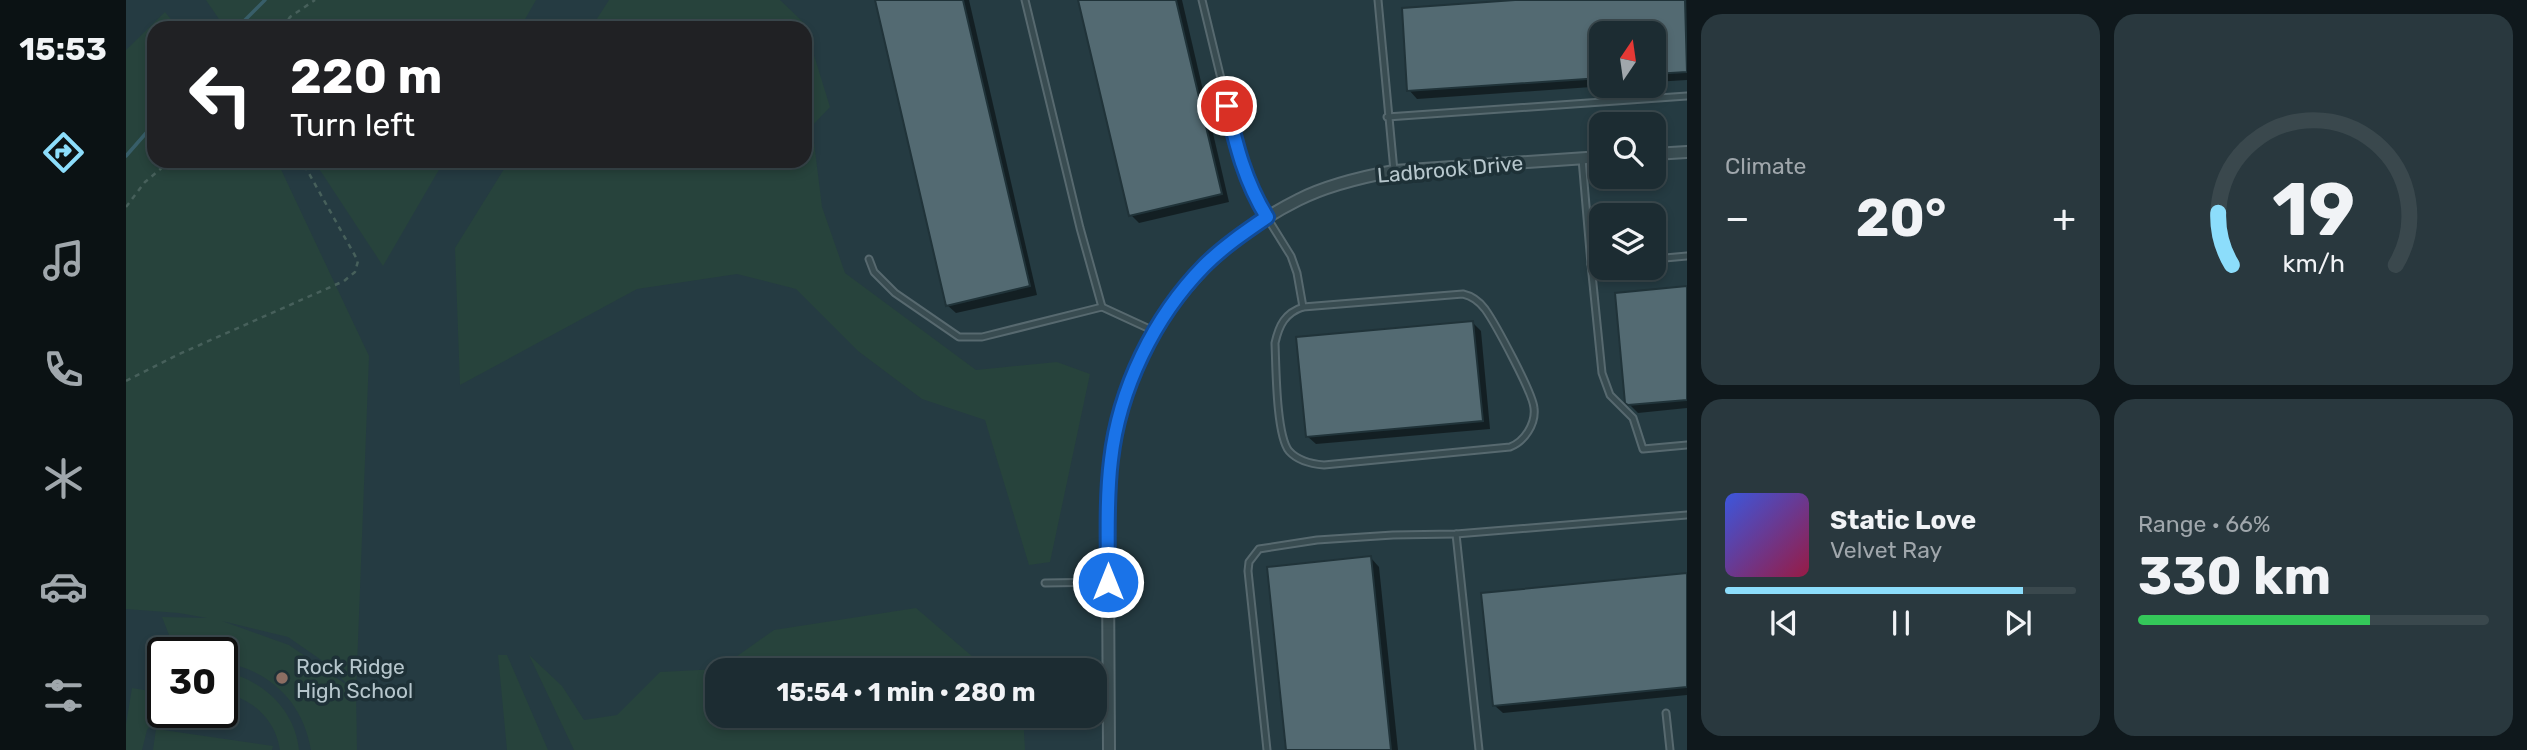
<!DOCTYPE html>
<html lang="en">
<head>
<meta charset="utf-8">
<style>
	:root { --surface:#1c2c32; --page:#29383e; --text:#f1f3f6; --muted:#a0a7ac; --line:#3a484d; --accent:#8cddfb }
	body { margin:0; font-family:Rubik,sans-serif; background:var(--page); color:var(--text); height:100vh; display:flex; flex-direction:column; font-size:26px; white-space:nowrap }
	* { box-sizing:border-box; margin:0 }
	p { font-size:23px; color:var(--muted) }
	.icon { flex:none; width:38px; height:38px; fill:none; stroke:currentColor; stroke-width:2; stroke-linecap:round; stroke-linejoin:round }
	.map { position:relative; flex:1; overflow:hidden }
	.details { display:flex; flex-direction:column; gap:14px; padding:14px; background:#0f181c; width:840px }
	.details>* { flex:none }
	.top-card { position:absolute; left:21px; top:21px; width:665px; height:147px; border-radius:21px; box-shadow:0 4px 10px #0003,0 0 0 2px var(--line); background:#202124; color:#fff; overflow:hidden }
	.needle { width:46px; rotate:13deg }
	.tools { position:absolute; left:1463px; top:21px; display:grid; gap:14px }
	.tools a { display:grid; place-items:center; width:77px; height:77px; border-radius:14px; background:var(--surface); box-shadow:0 4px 10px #0003,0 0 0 2px var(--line); font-size:35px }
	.speed { position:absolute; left:21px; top:637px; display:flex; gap:14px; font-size:35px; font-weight:700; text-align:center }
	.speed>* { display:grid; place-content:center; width:91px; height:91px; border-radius:50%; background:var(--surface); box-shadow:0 4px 10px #0003,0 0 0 2px var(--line); line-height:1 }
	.speed .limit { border:4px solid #111; border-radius:10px; background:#fff; color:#111 }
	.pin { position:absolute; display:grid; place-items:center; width:60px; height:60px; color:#fff; margin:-30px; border:4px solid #fff; border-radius:50%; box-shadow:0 2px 7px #0007 }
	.me { position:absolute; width:77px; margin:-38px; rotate:0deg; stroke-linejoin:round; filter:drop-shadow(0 0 5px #0008) }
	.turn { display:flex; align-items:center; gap:24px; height:147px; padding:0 28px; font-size:32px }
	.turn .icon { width:91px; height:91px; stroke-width:2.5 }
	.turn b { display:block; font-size:49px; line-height:60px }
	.big { font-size:52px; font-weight:700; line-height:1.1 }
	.details .tile { flex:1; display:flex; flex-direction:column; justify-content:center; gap:10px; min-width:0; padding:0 24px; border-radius:21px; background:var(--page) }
	.details .dial { align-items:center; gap:0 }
	.dial svg { height:182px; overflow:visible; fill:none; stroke:var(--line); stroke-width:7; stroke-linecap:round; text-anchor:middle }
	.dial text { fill:var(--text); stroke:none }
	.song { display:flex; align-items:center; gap:21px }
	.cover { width:84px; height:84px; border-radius:10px; background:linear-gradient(135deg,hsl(230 70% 55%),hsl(340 70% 35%)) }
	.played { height:7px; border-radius:4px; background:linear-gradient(90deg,var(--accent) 85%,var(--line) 85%) }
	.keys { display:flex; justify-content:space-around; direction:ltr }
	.heat { display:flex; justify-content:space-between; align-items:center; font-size:38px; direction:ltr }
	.charge { height:10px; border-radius:5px; background:linear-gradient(90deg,#34c759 66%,var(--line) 0) }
	.details .tiles { flex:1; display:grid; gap:14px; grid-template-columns:repeat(2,1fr) }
	.trip { position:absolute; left:579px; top:658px; width:402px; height:70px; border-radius:21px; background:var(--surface); box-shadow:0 4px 10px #0003,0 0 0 2px var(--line); font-weight:700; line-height:70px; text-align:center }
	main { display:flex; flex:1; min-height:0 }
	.dock { display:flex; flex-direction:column; width:126px; justify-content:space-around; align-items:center; background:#0b1214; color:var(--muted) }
	.dock .icon { width:49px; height:49px }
	.dock .active { color:var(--accent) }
	.dock b { font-size:32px; color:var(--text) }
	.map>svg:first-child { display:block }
	.green { fill:#27433c; fill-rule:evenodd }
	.shadow { fill:#0007 }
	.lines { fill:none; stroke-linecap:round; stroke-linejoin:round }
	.stream { stroke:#385e69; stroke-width:3.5 }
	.building { fill:#536a72; stroke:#203339; stroke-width:2 }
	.service-casing { stroke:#57696f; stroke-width:9 }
	.minor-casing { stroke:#57696f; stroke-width:14 }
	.path { stroke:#47605b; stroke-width:2.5; stroke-dasharray:5 5; stroke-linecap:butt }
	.service { stroke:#394c51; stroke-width:5 }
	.minor { stroke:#394c51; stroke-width:10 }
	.route-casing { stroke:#114b97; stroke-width:18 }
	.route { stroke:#1a73e8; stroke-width:12 }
	.education-dot { fill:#8d6e63; stroke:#1e3137; stroke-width:2.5 }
	.labels { text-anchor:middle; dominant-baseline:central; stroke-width:7; stroke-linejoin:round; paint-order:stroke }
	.street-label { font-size:21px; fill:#b6c6cc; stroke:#1e3137 }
	.poi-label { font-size:21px; fill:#b6c6cc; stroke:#1e3137; text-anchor:start }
</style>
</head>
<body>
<main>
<nav class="dock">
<b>15:53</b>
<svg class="icon active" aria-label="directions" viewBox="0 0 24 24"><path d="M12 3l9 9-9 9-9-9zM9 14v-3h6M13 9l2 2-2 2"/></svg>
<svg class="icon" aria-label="music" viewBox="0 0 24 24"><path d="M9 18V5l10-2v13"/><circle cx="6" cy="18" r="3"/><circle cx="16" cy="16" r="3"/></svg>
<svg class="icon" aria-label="phone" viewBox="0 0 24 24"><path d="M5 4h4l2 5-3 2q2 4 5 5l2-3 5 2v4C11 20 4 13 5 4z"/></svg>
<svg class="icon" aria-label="climate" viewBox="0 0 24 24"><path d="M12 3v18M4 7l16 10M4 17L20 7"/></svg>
<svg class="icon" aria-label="car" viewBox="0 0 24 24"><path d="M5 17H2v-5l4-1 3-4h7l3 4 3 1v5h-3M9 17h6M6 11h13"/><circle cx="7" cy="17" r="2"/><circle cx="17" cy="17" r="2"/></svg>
<svg class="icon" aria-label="filters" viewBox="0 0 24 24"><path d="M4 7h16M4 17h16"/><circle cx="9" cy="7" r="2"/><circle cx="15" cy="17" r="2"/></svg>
</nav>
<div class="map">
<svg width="1561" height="750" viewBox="0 0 1561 750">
	<rect width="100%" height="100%" fill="#253b42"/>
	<g class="green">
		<path d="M80,0H410L394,28H99Z"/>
		<path d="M483,0H654L678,23L704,107L686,126L696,207L719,273L850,370L931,362L964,374L924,562L903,565L859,420L796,399L732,351L670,289L611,274L511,289L334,385L329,248L383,161H679V28H465Z"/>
		<path d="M39,12L52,28H28V161H151L243,356L230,692L231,750H185C177,702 144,670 96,662V653H50L36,617L81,618L53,613L0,609V50ZM96,621L162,637L201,664L225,688L163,645Z"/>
		<path d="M188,161H318L257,266Z"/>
		<path d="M790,608L862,670H592V716H897L899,750H448L403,655L436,686L458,720L491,715L534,672L593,669L648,630Z"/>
		<path d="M372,655H381L422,750H381Z"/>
		<path d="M96,671C136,679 169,709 173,750H154C149,718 126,699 96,692Z"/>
		<path d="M37,686V710L21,730L16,750H0V724L6,688L24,691V696Z"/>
		<path d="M30,729L147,746L146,750H27Z"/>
	</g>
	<g class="shadow">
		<path d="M751,0H843L911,295L830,313L821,305Z"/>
		<path d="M954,0H1056L1103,202L1013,223L1005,215Z"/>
		<path d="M1415,0H1561V80L1528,82V33H1475V86H1480L1291,99L1283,90Z"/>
		<path d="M1561,288V408L1512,413L1501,402Z"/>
		<path d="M1347,323L1355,331L1364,429L1190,444L1181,436Z"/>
		<path d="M1245,558L1253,567L1272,750H1162Z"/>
		<path d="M1561,575V695L1377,713L1368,705Z"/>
	</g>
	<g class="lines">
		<g class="stream">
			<path d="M111,28L139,0"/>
			<path d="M0,156L28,124"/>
		</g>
	</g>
	<g class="building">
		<path d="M749,0H837L904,286L820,306Z"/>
		<path d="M952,0H1050L1096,194L1003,216Z"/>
		<path d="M1389,0H1559L1561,72L1528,74V33H1475V78L1281,91L1276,8Z"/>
		<path d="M1561,286V400L1502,405L1499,403L1489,293Z"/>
		<path d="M1347,321L1357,421L1180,437L1170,337Z"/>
		<path d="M1245,556L1265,750H1160L1141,567Z"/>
		<path d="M1561,573V687L1367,706L1355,593Z"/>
	</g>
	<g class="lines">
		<g class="service-casing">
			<g id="service">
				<path d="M899,0L954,228L976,307"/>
				<path d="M1076,0L1118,174L1129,198L1165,256L1171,273L1177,307"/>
				<path d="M1252,0L1268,171"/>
				<path d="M1261,117L1561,96"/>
				<path d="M1456,159L1465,264L1475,263"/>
				<path d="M743,259L748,272L769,293L833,337H856L976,307L1028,331"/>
				<path d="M1528,259L1561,256"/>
				<path d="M1465,264L1476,373L1484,395L1507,418L1517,449L1561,445"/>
				<path d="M1337,294C1346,296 1353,301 1359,309C1369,323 1407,393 1408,408C1410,424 1398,442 1384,447L1198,465C1185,464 1172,461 1163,451C1150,435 1150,365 1149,343C1153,325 1159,313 1177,307Z"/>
				<path d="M1330,534L1353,750"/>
				<path d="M919,583L982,582"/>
				<path d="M1540,713L1544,750"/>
				<path d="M1141,750L1122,571L1123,562L1133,549L1191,540L1267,535L1330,534L1561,515"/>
			</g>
		</g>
		<g class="minor-casing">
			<g id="minor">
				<path d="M1528,154L1561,152"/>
				<path d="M983,750C983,692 982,634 982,575C982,537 980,497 985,459C999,346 1072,250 1172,200C1201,185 1236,177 1268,171L1475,157"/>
			</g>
		</g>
		<g class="path">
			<path d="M157,28L164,17L189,0"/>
			<path d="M0,207L19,182L44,161"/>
			<path d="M0,381L51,355L218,281L229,272L232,261L176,161"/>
		</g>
		<use href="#service" class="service"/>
		<use href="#minor" class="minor"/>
	</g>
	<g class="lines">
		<g class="route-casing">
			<path id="route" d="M982,582C982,542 980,500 985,460C993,389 1028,317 1078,266C1097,247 1119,232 1141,217C1119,182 1110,145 1101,106"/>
		</g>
		<use href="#route" class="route"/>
	</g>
	<circle class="education-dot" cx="156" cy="678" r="7"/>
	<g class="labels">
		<g class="street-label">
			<text transform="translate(1324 169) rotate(-5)">Ladbrook Drive</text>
		</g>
		<g class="poi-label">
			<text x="170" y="666">Rock Ridge<tspan x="170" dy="24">High School</tspan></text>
		</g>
	</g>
</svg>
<div class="tools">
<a><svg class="needle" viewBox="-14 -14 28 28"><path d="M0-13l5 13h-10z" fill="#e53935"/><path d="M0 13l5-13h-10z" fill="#a0a7ac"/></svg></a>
<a><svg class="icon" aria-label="search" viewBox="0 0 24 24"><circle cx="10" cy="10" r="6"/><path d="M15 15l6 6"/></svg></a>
<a><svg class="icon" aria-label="layers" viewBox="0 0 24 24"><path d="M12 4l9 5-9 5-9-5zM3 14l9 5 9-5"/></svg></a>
</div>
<div class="speed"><div class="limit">30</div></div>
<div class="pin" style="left:1101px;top:106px;background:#d93025"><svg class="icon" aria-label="arrive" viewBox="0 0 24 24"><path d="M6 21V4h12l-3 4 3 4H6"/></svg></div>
<svg class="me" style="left:982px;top:582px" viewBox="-20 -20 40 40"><circle r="17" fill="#1a73e8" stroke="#fff" stroke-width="3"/><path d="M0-11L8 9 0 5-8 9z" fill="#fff"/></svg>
<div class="trip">15:54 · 1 min · 280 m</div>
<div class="top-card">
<div class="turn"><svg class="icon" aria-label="left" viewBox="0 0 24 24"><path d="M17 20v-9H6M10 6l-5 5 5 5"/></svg><div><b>220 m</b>Turn left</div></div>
</div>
</div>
<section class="details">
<div class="tiles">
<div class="tile"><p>Climate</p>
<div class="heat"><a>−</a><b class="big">20°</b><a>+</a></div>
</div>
<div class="tile dial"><svg viewBox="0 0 100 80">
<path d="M14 69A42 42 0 1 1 86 69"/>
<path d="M14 69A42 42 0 0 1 8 46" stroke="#8cddfb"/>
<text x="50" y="56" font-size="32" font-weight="700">19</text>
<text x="50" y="72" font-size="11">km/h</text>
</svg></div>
<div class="tile">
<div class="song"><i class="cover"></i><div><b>Static Love</b><p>Velvet Ray</p></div></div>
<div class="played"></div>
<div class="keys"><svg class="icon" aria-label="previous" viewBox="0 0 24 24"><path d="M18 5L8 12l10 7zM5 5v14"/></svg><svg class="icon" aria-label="pause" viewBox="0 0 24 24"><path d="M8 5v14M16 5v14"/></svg><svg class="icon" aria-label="next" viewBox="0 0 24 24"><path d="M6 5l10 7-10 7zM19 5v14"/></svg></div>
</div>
<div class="tile"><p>Range · 66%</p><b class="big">330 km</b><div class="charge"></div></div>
</div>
</section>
</main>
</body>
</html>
